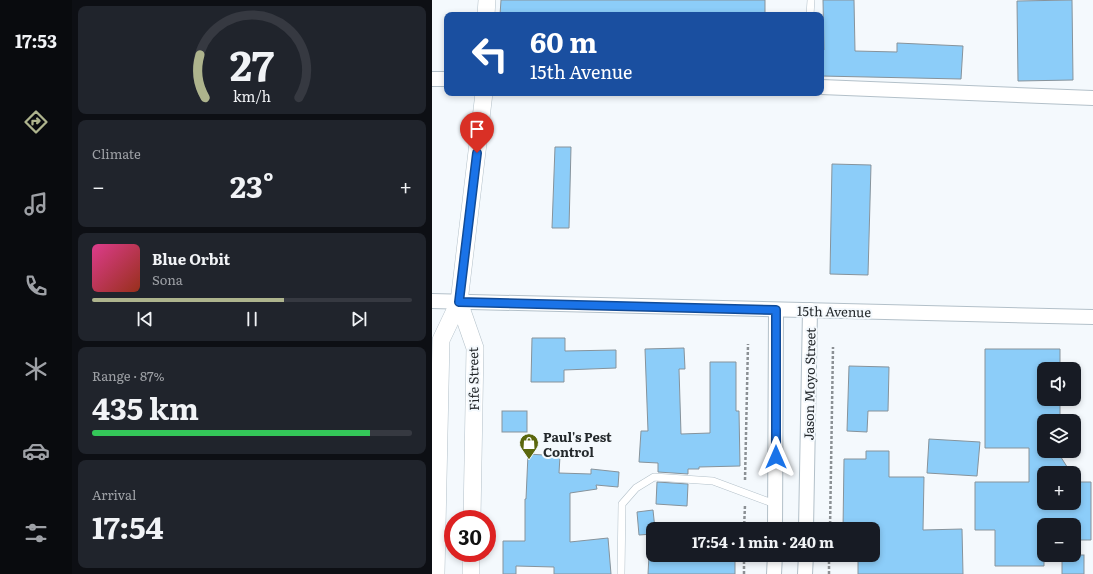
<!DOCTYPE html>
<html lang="en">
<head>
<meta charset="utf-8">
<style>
	:root { --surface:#171b24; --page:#20242c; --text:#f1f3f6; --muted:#9ea1a6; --line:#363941; --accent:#aeb48d }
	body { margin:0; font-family:Literata,serif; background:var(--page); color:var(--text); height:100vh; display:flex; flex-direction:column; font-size:15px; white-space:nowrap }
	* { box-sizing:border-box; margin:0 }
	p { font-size:13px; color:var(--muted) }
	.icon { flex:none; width:22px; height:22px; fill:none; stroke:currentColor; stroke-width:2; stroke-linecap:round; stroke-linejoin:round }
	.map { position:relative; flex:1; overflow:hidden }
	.panel { display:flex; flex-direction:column; gap:6px; padding:6px; background:#0d0f14; width:360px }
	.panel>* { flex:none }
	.top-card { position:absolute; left:12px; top:12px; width:380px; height:84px; border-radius:8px; box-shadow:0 2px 6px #0003; background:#1a4fa0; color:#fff; overflow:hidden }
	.controls { position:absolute; left:605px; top:362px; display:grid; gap:8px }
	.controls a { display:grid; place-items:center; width:44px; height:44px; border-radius:8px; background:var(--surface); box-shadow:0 2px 6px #0003; font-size:20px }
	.speed { position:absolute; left:12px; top:510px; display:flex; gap:8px; font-size:20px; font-weight:700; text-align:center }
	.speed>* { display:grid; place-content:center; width:52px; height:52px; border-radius:50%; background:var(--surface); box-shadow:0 2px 6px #0003; line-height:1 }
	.speed .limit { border:6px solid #d22; background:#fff; color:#111 }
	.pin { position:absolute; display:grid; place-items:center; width:34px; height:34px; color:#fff; margin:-41px -17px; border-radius:50% 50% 50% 0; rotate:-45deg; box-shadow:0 0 4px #0007 }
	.pin .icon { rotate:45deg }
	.me { position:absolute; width:44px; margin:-22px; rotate:0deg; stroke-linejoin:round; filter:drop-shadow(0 0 3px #0008) }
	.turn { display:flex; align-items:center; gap:14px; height:84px; padding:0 20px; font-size:18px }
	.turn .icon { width:52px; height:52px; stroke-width:2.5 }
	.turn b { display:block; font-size:28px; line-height:34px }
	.big { font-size:30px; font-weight:700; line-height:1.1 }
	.panel .tile { flex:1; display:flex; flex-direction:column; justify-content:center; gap:6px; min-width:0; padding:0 14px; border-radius:8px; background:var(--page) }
	.panel .dial { align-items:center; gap:0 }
	.dial svg { height:104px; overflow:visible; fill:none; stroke:var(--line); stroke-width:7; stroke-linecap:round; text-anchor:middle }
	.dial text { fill:var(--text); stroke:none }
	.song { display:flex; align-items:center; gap:12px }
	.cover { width:48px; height:48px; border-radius:6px; background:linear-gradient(135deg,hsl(330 70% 55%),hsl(10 70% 35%)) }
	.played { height:4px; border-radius:2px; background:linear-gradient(90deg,var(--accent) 60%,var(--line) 60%) }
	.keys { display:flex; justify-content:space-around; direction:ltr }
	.heat { display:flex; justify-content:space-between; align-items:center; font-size:22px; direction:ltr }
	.charge { height:6px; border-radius:3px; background:linear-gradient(90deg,#34c759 87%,var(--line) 0) }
	.trip { position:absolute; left:214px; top:522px; width:234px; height:40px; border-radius:8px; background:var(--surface); box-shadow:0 2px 6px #0003; font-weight:700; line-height:40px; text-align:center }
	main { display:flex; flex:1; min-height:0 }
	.tabs { display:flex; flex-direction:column; width:72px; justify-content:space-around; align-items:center; background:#090b0e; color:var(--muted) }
	.tabs .icon { width:28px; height:28px }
	.tabs .on { color:var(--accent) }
	.tabs b { font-size:18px; color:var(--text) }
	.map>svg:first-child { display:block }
	.building { fill:#8ccdf9; stroke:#87939b }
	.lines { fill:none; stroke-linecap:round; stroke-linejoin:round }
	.service-casing { stroke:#b3c0c9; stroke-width:8 }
	.minor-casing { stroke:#b3c0c9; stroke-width:16 }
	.tertiary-casing { stroke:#b3c0c9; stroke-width:18 }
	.path { stroke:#8b9094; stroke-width:2.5; stroke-dasharray:3 2; stroke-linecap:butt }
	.service { stroke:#fff; stroke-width:7 }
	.minor { stroke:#fff; stroke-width:14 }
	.tertiary { stroke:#fff; stroke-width:17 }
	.route-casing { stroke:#114b97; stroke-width:10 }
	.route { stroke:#1a73e8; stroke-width:7 }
	.labels { text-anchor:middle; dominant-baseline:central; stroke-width:4; stroke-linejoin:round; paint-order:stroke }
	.street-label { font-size:13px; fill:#24292c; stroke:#f4f9fd }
	.poi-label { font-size:13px; font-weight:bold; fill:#24292c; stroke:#f4f9fd; text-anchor:start }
</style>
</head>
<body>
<main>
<nav class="tabs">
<b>17:53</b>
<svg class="icon on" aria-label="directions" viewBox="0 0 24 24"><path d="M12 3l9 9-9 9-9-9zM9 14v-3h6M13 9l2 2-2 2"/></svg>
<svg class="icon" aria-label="music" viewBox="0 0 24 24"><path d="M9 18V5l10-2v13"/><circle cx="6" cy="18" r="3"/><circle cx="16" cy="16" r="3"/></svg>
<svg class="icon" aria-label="phone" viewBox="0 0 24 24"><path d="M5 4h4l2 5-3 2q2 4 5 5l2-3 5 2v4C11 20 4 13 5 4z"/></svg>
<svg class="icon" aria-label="climate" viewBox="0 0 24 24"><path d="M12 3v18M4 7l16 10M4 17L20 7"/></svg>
<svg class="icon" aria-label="car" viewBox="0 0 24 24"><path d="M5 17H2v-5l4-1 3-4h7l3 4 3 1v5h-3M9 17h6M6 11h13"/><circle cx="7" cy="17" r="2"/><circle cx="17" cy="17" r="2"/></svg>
<svg class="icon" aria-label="filters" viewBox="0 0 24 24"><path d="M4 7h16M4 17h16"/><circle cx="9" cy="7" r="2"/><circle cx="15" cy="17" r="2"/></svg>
</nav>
<section class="panel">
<div class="tile dial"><svg viewBox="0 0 100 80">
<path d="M14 69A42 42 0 1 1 86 69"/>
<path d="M14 69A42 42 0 0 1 10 36" stroke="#aeb48d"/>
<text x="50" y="56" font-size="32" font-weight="700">27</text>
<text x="50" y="72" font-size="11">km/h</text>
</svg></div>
<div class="tile"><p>Climate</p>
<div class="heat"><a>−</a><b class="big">23°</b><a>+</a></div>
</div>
<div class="tile">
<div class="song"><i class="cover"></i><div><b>Blue Orbit</b><p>Sona</p></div></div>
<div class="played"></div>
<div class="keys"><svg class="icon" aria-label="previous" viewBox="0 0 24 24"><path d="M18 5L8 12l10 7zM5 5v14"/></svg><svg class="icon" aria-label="pause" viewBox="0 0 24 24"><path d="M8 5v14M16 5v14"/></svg><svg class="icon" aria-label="next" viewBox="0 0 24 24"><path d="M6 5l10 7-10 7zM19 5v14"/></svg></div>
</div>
<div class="tile"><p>Range · 87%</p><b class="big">435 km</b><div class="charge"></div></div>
<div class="tile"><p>Arrival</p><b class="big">17:54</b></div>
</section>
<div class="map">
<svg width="661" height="574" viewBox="0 0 661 574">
	<rect width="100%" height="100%" fill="#f4f9fd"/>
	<g class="building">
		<path d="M69,0H333V15H68Z"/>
		<path d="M391,0H422L423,51L465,52V43L531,46L529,79L389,76V50H392Z"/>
		<path d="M640,0L641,80L586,81L585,1Z"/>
		<path d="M123,147H139L137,228H120Z"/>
		<path d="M400,164L439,165L436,275L398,274Z"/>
		<path d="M100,338H133V351L184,350V368L132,370V382H99Z"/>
		<path d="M252,348L253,369H247L249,434L278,433V362H304V411H307L308,466L267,467V469H256V474L226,472V463L207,462L209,431H216L213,349Z"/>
		<path d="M553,349H628V369H612V399H628V421H612V451H625L639,473H612V503H642V482H659V540H642V525H612V566H563V530H543V482H597V448H553Z"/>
		<path d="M417,366L457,367L456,411H436L435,432L415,431Z"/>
		<rect x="70" y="411" width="25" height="21"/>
		<path d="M497,439L548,442L545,476L495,473Z"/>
		<path d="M434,451H457V477H492L491,530L530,529L531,574H426V555H441V529H411L412,459H434Z"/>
		<path d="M96,454L128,456L127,473L159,474V469L187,472L186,487L164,485L165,489L138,493V542L176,538L179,574H122V567L84,566V574H71V541H93V499H94Z"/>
		<path d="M225,482L256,484L255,506L224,504Z"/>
		<path d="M221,510L223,529H221V534L207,535L205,512Z"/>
		<path d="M217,555H303V574H216Z"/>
		<rect x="630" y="555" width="22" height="19"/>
	</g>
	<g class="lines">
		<g class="service-casing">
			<g id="service">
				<path d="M378,15L379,0"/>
				<path d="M189,574L190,504L204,488L222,477L281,481L343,504"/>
			</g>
		</g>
		<g class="minor-casing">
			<g id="minor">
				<path d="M0,79H15"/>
				<path d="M389,87L661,98"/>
				<path d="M0,301L661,317"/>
				<path d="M343,529L344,310"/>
				<path d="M374,529L378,310"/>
				<path d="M342,574L343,555"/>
				<path d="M373,574L374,555"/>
			</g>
		</g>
		<g class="tertiary-casing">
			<g id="tertiary">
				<path d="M54,15L55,0"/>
				<path d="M27,302L43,348L40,519"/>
				<path d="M4,574L9,340L27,302L52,93"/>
				<path d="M39,574V553"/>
			</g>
		</g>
		<g class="path">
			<path d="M313,480L316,344"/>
			<path d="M312,529L313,505"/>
			<path d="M398,529L401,347"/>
			<path d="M312,574V555"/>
			<path d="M397,574V555"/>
		</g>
		<use href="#service" class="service"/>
		<use href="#minor" class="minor"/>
		<use href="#tertiary" class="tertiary"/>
	</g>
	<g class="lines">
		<g class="route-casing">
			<path id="route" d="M45,153L27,302L344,310V457"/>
		</g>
		<use href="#route" class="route"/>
	</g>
	<defs>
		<g id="shop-pin" transform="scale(1)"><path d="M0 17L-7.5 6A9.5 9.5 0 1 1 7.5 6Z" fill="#5b670d" stroke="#f4f9fd"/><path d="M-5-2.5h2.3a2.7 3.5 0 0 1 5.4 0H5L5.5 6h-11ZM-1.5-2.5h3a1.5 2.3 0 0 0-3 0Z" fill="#fff"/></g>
	</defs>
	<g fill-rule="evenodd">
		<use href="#shop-pin" x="97" y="443"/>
	</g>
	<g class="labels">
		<g class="street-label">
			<text transform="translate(402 311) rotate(1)">15th Avenue</text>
			<text transform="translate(41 379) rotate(-91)">Fife Street</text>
			<text transform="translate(377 384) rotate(-89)">Jason Moyo Street</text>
		</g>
		<g class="poi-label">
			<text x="111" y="436">Paul's Pest<tspan x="111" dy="15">Control</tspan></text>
		</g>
	</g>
</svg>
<div class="controls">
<a><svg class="icon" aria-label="sound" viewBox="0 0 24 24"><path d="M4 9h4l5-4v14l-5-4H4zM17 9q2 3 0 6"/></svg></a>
<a><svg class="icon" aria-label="layers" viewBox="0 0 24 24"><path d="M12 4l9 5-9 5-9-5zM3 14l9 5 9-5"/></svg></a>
<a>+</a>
<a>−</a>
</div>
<div class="speed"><div class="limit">30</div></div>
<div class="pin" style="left:45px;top:153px;background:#d93025"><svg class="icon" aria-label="arrive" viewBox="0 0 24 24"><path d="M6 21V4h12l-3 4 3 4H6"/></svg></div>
<svg class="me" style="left:344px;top:457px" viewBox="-20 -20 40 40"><path d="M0-17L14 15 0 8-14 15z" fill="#1a73e8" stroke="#fff" stroke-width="4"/></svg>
<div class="trip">17:54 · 1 min · 240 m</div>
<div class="top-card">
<div class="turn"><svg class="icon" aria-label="left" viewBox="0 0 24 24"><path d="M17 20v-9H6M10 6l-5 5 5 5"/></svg><div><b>60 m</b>15th Avenue</div></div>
</div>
</div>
</main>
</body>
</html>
